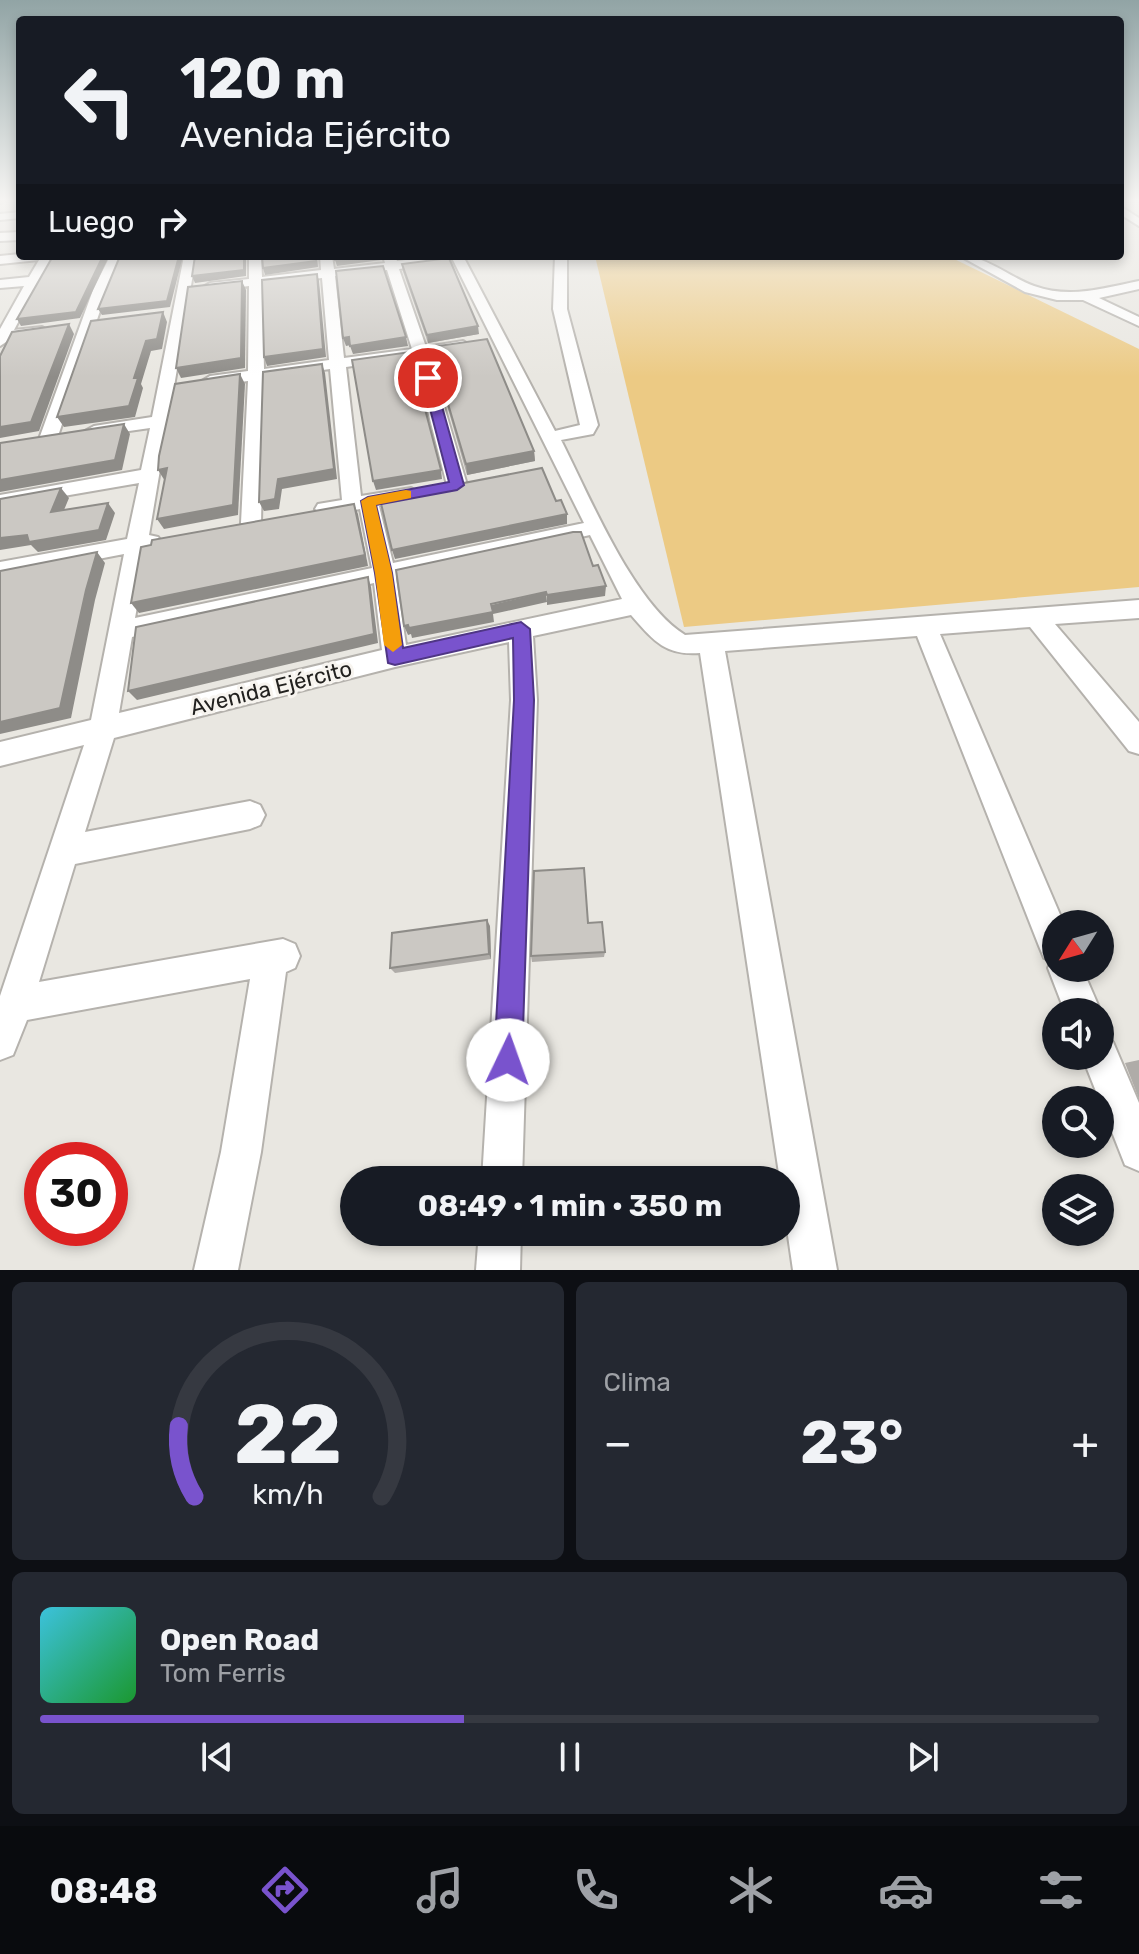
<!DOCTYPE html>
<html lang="es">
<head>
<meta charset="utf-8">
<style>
	:root { --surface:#171b24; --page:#242831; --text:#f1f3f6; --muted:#9ea1a6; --line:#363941; --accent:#7953cd }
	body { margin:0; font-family:Rubik,sans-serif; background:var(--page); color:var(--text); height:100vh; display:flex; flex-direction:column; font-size:30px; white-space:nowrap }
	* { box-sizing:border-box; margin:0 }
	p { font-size:26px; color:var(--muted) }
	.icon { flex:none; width:44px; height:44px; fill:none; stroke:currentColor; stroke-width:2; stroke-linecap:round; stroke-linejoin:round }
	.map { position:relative; height:1270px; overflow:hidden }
	.details { display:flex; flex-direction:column; gap:12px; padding:12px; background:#0d0f14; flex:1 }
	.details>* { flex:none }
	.hud { position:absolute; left:16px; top:16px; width:1108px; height:244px; border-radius:8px; box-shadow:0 4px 12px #0003; background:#171b24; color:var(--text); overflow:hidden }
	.needle { width:52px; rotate:233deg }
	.buttons { position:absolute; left:1042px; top:910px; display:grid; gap:16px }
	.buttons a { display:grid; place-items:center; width:72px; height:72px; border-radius:50%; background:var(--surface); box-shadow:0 4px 12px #0003; font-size:40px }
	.speed { position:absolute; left:24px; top:1142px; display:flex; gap:16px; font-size:40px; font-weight:700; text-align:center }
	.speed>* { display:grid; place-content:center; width:104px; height:104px; border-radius:50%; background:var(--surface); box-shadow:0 4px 12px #0003; line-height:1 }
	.speed .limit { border:12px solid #d22; background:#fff; color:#111 }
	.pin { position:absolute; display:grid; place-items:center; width:68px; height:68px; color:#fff; margin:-34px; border:4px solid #fff; border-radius:50%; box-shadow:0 2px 8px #0007 }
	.me { position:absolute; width:88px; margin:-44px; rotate:3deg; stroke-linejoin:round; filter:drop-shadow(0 0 6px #0008) }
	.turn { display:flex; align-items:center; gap:28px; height:168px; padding:0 32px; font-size:36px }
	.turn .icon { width:104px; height:104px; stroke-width:2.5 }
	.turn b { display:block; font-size:56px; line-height:68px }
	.then { display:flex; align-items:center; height:76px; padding:0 32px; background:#0003; gap:16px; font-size:30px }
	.big { font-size:60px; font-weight:700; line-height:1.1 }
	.details .card { flex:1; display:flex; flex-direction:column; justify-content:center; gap:12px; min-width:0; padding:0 28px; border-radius:12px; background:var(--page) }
	.details .dial { align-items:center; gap:0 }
	.dial svg { height:208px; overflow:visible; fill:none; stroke:var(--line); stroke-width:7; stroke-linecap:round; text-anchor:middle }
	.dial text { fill:var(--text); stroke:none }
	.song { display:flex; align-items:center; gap:24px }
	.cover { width:96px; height:96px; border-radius:12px; background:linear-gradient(135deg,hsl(190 70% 55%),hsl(130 70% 35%)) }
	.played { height:8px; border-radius:4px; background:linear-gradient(90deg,var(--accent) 40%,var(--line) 40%) }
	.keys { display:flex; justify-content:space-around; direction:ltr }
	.heat { display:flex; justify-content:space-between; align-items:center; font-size:44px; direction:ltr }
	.details .tiles { flex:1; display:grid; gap:12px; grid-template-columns:1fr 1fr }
	.card:last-child { grid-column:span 2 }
	.trip { position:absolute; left:340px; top:1166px; width:460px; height:80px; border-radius:40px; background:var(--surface); box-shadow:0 4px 12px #0003; font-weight:700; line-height:80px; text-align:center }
	.menu { display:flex; height:128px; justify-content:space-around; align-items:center; background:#090b0e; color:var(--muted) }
	.menu .icon { width:56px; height:56px }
	.menu .active { color:var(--accent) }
	.menu b { font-size:36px; color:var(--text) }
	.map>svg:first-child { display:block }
	.green { fill:#ecca84 }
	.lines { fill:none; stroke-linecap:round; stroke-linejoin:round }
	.minor-casing { stroke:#b5b2ad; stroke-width:4 }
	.major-casing { stroke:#c6c5c5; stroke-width:4 }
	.minor { fill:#fff; fill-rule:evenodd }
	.major { fill:#cbb586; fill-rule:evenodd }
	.wall { fill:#afaca8 }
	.shaded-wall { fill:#8e8c88 }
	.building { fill:#cbc8c3; stroke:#8e8c88; stroke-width:2 }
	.route { fill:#7953cd; stroke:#4f3685; stroke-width:2 }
	.slow { fill:#f59e0b }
	.labels { text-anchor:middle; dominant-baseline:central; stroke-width:6; stroke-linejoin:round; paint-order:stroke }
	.street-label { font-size:22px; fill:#22211f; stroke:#f7f4ef }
</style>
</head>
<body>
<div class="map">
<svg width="1139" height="1270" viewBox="0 0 1139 1270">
	<rect width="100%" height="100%" fill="#e9e7e1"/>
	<path class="green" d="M595,256H948L1139,349V587L684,627Z"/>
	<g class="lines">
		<g class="minor-casing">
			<g id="minor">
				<path d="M1120,206L1139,218V226L1120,214Z"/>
				<path d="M20,212V218L0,220V214Z"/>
				<path d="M20,232V240L0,241V233Z"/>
				<path d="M20,254L53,256L14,330L42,327L49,331L42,335L9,340L0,346V329L24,286L0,288V280L29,277L39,260L0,264V256Z"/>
				<path d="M110,256H122L107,290L57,439L48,444L42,443L39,439L93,290Z"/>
				<path d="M184,256H196L149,535L158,537L162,542L158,547L147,550L135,618L372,568L360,509L325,516L315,509L318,504L342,500L330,369L264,378L261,523L251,530L241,523L248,381L210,386L202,381L210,376L248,371L249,286L210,291L203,287L210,283L249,279V256H261L262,277L321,270L320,256H332L334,269L385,263L383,256H395L397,261L432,257L438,261L432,265L399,269L426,347L463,341L471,346L463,351L429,355L467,485L464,489H450L447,485L414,357L346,367L361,496L411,488L421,494L418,498L379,506L393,563L584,523L451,256H463L555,431L580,425L553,309L555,256H567V309L598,425L593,434L561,440C590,497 633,603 685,635L1139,600V618L1055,624L1139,722V754L1129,751L1030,627L940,634L1064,924H1056V968H1082L1101,1012L1100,1014L1065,1012L1048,968L1051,961L1044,958L1039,946L917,636L725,651L837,1270H793L786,1222V1180H780L700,653C665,656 653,640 631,615L533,636L537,700L522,1180H482L511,700L509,642L395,667L114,738L85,832L250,801L260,805L265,815L260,825L250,829L75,864L39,982L283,939L295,944L300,956L295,968L286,972L261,1152L238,1270H194L221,1152L250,979L27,1020L13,1055L0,1060V996L84,745L0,766V742L91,720L124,554L0,578V562L127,539L139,483L0,507V495L141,470L150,428L94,436L85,431L94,426L152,417ZM387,270L412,349L344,358L335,276ZM322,278L329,360L264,369L262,285ZM590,535L622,599L406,645L396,578ZM374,583L382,650L119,713L132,637Z"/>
				<path d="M960,256C987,256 1009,277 1034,286C1070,299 1104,288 1139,281V289L1099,298L1139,317V326L1083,300H1057L1025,292Z"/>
				<path d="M1100,1037L1113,1042L1139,1103V1171L1125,1165L1082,1056H1100Z"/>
				<path d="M479,1232H521L520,1270H476Z"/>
			</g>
		</g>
		<g class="major-casing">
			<path id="major" d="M0,199H7L1,203Z"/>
		</g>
		<use href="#minor" class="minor"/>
		<use href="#major" class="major"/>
	</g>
	<g class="wall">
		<path d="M402,264L479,334L428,343L403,272Z"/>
		<path d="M431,347L534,451L535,461L467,475L433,357Z"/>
		<path d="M588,923L605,952L604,957L532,962L531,956Z"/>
		<path d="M490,926L491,959L395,973L390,968Z"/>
		<path d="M1139,1060V1099L1125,1063Z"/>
	</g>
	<g class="shaded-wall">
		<path d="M103,256H109L80,318L21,326L17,319Z"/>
		<path d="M179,256H183L170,307L102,315L98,309Z"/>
		<path d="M244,256H246V276L195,283L192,276Z"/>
		<path d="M316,256H317L318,267L265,275L263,268Z"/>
		<path d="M365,256H382L381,260L337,266L335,260Z"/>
		<path d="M317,274L319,281L326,357L267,366L264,357Z"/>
		<path d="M242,281L246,290L245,368L181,378L176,368Z"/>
		<path d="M163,312L167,322L162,349L151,351L141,384L143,388L135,417L64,427L57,417L134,378L146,341Z"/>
		<path d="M69,324L74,334L39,431L0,438V427Z"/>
		<path d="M478,326L479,334L428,343L427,335Z"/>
		<path d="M349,337L351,345L346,346L343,338Z"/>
		<path d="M406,337L408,346L353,354L350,346Z"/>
		<path d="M322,364L325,373L337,479L282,489L279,509L264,511L259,502L278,479Z"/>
		<path d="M240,374L245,384L238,515L164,529L157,519Z"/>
		<path d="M124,424L130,434L122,470L0,492V480Z"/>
		<path d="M534,451L535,461L467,475L466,464Z"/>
		<path d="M167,468L165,481L158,470Z"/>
		<path d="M441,470L442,479L376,490L373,481Z"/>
		<path d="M61,488L69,498L59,522L51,512Z"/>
		<path d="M108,503L115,513L106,540L38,552L31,545L0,550V538Z"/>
		<path d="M354,504L358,514L368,566L139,613L131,603Z"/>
		<path d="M567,514V524L395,559L392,550Z"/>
		<path d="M97,552L105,563L95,600L71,718L0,734V722L86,590Z"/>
		<path d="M368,577L371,587L378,643L137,700L128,691Z"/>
		<path d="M606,586L605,596L547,605V595Z"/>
		<path d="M546,592L547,602L493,614L494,622L412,638L411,634L408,635L404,626Z"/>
		<path d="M487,920L490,926L491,959L489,954Z"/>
	</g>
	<g class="building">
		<path d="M53,256H103L76,312L17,319Z"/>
		<path d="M120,256H179L167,301L98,309Z"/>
		<path d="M195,256H244V270L192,276Z"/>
		<path d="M262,256H316V261L263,268Z"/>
		<path d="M334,256H365L335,260Z"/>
		<path d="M449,258L478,326L427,335L402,264Z"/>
		<path d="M383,266L406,337L350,346L349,337L343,338L336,271Z"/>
		<path d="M317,274L323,349L264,357L262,280Z"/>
		<path d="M242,281L241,358L176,368L188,287Z"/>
		<path d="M163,312L157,339L146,341L134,378H138L129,406L57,417L91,321Z"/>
		<path d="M69,324L31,422L0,427V356L12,332Z"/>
		<path d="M487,339L534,451L466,464L431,347Z"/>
		<path d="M410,352L441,470L373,481L352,360Z"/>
		<path d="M322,364L334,469L278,479L275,499L259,502L263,372Z"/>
		<path d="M240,374L233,505L157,519L167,468L158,470L159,456L175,384Z"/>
		<path d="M124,424L115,460L0,480V443Z"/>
		<path d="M542,468L556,501L561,500L567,514L392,550L380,499Z"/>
		<path d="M61,488L51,512L108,503L99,530L29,542L27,535L0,538V499Z"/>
		<path d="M354,504L365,555L131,603L141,547L151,545L152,540Z"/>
		<path d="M573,532H581L593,566L598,565L606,586L547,595L546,592L491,604L493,612L409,628L408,625L404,626L396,570Z"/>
		<path d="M97,552L86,590L60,708L0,722V571Z"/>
		<path d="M368,577L374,634L128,691L136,627Z"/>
		<path d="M584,868L588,923L602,922L605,952L531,956L534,871Z"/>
		<path d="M487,920L489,954L390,968L392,933Z"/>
	</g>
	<linearGradient id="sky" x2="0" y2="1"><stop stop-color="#91a4a5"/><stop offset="0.53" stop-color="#f5f4f2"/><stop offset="1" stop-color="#f5f4f2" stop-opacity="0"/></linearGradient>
	<rect width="1139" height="377" fill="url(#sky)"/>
	<path class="route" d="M428,375L434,378L464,485L457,490L376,505L392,573L403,648L521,622L530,629L534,700L522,1060L518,1070L508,1074L498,1070L494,1060L514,700L513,638L395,665L388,663L375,573L361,501L368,497L449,482L422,378Z"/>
	<path class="slow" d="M406,490L411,491V498L376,505L392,573L402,645L393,652L384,645L375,573L361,501L368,497Z"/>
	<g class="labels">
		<g class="street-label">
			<text transform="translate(271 688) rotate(-14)">Avenida Ejército</text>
		</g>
	</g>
</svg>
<div class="buttons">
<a><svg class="needle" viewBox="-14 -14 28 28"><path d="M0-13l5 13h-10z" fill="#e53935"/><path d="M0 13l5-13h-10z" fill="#9ea1a6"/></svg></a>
<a><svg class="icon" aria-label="sound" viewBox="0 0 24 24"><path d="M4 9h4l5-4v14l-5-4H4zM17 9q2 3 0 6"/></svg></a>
<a><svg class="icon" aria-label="search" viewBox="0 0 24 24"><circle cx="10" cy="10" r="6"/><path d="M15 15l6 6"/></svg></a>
<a><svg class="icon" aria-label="layers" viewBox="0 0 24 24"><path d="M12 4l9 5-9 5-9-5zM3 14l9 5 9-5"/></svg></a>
</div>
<div class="speed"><div class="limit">30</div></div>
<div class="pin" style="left:428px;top:378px;background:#d93025"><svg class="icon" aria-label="arrive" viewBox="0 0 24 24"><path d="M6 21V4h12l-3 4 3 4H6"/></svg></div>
<svg class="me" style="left:508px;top:1060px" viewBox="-20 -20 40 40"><circle r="19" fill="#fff"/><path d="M0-13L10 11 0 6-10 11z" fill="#7953cd"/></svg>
<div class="trip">08:49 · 1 min · 350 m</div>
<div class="hud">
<div class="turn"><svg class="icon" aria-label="left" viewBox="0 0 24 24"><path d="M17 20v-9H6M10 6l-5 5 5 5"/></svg><div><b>120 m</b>Avenida Ejército</div></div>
<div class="then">Luego<svg class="icon" aria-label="right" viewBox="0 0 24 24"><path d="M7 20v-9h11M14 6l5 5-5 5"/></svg></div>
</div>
</div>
<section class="details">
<div class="tiles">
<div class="card dial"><svg viewBox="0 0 100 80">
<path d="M14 69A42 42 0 1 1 86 69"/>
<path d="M14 69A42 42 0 0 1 8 42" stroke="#7953cd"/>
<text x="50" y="56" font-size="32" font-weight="700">22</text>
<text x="50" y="72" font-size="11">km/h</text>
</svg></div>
<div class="card"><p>Clima</p>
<div class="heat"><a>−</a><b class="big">23°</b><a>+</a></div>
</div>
<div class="card">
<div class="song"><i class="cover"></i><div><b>Open Road</b><p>Tom Ferris</p></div></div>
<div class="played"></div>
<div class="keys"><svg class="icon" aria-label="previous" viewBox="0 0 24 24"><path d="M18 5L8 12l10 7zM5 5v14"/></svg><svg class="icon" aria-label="pause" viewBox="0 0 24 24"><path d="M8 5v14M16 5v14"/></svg><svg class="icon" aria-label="next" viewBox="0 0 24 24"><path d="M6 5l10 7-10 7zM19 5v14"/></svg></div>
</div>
</div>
</section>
<nav class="menu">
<b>08:48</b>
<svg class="icon active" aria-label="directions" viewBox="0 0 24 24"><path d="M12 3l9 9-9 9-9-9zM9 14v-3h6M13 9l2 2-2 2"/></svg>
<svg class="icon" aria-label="music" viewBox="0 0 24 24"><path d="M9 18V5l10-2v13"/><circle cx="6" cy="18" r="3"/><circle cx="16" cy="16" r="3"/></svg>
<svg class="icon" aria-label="phone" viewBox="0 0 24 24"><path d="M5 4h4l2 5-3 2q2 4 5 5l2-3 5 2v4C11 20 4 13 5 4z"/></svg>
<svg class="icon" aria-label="climate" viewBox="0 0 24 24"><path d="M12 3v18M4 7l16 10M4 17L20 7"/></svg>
<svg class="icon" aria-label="car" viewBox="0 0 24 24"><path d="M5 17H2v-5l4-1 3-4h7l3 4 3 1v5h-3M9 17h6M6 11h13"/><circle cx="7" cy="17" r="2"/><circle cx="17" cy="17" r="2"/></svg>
<svg class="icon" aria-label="filters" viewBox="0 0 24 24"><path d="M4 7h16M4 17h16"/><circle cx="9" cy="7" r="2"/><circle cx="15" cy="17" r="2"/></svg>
</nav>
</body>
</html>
